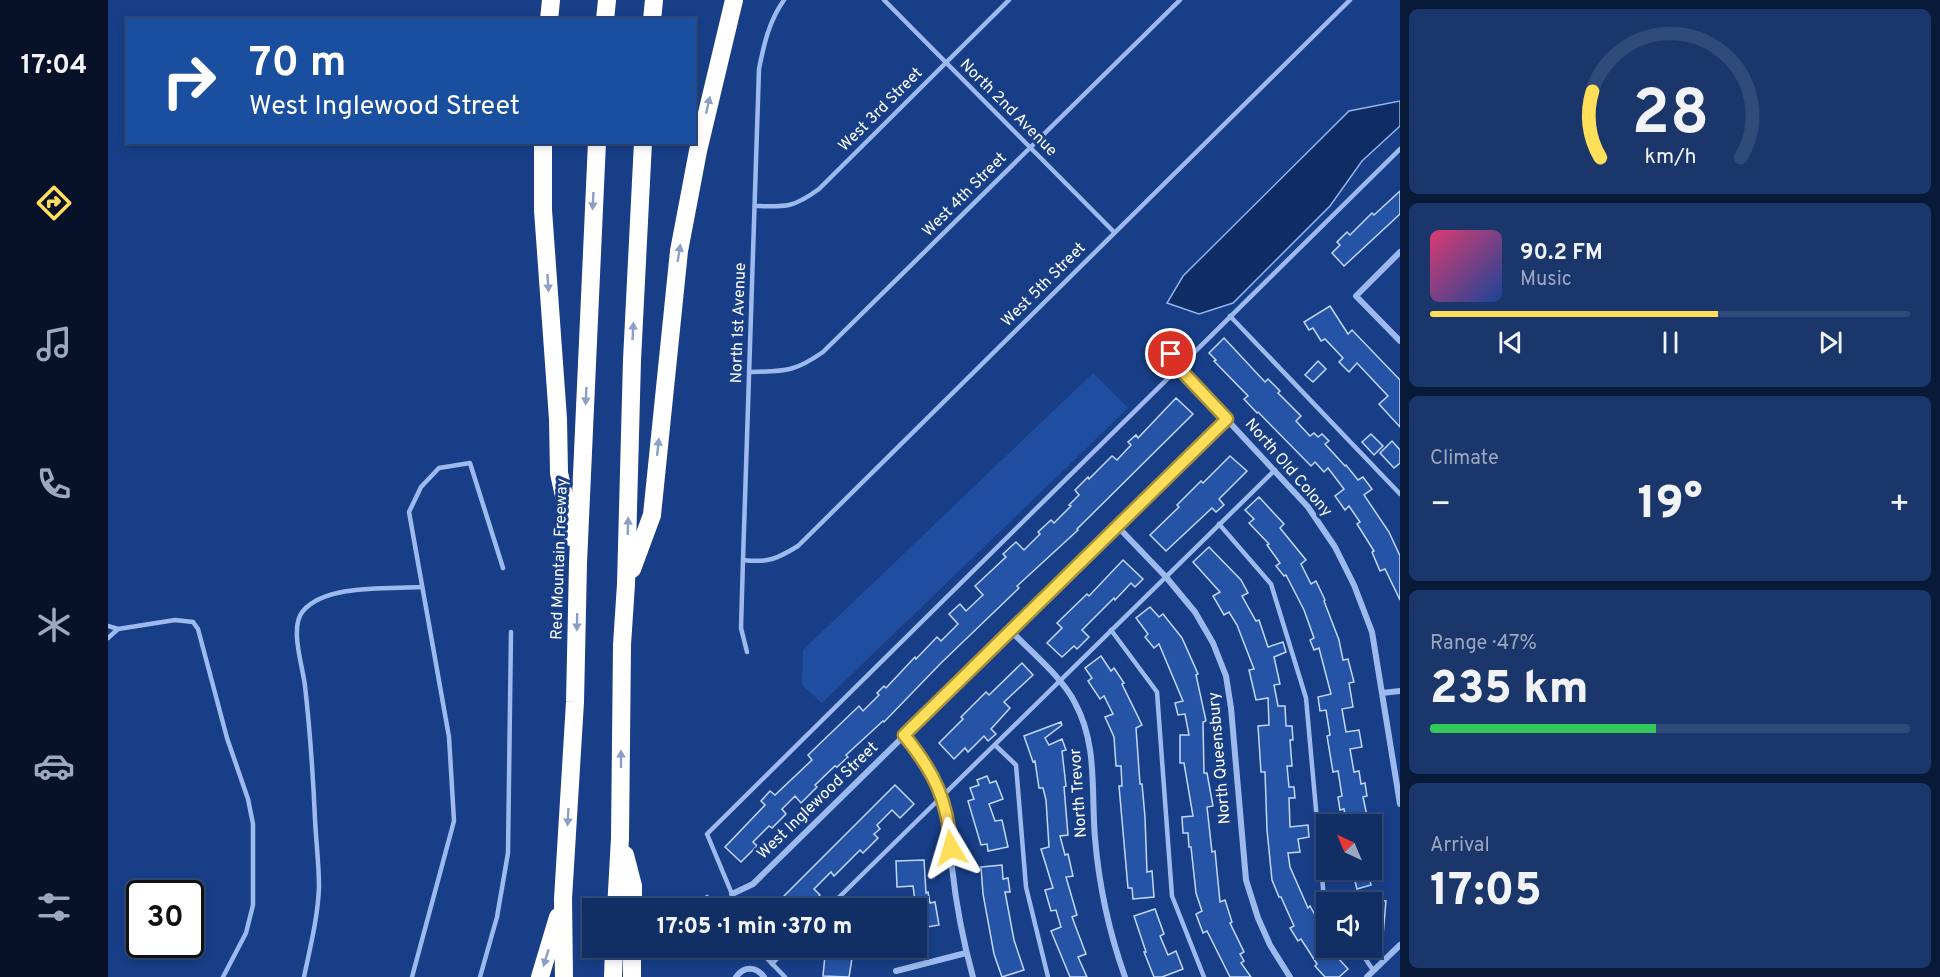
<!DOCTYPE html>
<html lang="en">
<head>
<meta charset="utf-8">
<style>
	:root { --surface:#112e65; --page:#1a366b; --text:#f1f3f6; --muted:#9ca8bf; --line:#304a79; --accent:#ffde5a }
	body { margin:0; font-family:Overpass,sans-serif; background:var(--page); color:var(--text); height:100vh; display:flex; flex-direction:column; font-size:22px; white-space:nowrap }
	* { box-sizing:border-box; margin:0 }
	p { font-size:20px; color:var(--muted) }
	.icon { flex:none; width:33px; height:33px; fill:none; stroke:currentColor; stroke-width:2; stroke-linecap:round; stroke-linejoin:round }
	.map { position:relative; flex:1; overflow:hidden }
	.details { display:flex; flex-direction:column; gap:9px; padding:9px; background:#091938; width:540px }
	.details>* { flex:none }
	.guide { position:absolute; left:18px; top:18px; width:570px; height:126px; border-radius:0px; box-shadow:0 3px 9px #0003,0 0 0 2px var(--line); background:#1a4fa0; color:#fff; overflow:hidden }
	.needle { width:39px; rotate:316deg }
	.controls { position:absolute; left:1208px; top:814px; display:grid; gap:12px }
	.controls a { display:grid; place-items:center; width:66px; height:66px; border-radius:0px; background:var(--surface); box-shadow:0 3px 9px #0003,0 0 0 2px var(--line); font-size:30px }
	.speed { position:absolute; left:18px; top:880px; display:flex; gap:12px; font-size:30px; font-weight:700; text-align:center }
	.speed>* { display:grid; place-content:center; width:78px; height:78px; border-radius:50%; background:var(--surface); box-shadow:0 3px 9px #0003,0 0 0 2px var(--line); line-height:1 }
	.speed .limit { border:3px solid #111; border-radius:9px; background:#fff; color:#111 }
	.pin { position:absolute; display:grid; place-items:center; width:51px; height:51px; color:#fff; margin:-26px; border:3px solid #fff; border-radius:50%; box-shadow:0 2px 6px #0007 }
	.me { position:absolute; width:66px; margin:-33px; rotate:353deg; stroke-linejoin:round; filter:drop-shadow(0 0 4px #0008) }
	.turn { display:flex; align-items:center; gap:21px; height:126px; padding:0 24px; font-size:27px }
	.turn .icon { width:78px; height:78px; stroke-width:2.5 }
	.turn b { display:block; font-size:42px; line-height:51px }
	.big { font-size:45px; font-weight:800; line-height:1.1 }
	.details .widget { flex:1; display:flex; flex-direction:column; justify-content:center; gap:9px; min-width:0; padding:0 21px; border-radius:9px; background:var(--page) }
	.details .dial { align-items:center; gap:0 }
	.dial svg { height:156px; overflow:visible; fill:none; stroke:var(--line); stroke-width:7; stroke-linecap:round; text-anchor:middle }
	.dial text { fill:var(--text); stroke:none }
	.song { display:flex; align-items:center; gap:18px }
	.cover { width:72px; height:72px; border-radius:9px; background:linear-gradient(135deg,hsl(340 70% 55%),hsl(220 70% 35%)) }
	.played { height:6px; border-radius:3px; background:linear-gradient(90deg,var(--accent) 60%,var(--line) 60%) }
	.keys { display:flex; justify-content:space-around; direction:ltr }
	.heat { display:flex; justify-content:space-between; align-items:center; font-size:33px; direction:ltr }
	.charge { height:9px; border-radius:4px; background:linear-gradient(90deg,#34c759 47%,var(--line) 0) }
	.trip { position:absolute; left:474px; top:898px; width:345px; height:60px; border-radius:0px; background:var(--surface); box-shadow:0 3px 9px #0003,0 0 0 2px var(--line); font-weight:800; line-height:60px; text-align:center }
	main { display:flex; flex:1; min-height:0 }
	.tabs { display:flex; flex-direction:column; width:108px; justify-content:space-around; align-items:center; background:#071228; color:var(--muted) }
	.tabs .icon { width:42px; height:42px }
	.tabs .active { color:var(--accent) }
	.tabs b { font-size:27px; color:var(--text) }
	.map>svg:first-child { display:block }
	.green { fill:#1f4ea1 }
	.water { fill:#0f2c64; stroke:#90b4f0; stroke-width:1.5 }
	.building { fill:#2553a6; stroke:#c3d7fa; stroke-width:1.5 }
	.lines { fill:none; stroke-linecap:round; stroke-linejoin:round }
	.lane { stroke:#9dbaee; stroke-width:4.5 }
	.street { stroke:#9dbaee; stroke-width:6 }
	.highway { stroke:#fff; stroke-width:18 }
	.oneway { fill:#8b9ec3 }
	.route-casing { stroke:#a6903a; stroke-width:15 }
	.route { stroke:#ffde5a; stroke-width:10 }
	.labels { text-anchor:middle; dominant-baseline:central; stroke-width:6; stroke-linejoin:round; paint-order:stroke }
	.street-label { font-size:16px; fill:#fff; stroke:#173e87 }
</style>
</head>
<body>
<main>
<nav class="tabs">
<b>17:04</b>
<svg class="icon active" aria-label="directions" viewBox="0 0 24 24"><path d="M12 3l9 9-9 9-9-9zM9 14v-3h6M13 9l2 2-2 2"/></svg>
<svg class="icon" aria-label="music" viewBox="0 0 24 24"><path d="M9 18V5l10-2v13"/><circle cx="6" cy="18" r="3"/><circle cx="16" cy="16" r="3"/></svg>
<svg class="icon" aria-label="phone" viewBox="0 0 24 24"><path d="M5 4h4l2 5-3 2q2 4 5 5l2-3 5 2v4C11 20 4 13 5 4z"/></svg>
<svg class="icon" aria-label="climate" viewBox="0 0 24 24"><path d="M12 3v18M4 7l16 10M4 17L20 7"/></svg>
<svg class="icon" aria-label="car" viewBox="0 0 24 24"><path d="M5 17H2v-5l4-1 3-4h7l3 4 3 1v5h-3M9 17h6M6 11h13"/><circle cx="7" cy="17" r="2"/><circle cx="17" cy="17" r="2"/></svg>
<svg class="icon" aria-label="filters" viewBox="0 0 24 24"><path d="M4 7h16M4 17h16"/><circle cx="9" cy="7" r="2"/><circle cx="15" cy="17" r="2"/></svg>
</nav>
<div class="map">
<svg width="1292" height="977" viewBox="0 0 1292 977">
	<rect width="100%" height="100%" fill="#173e87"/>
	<path class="green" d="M985,373L1020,408L714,703L694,685L695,650Z"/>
	<path class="water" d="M1292,101V126L1254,161L1222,206L1125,303L1091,314L1059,303L1075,276L1241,111Z"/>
	<g class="building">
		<path d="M1292,191V214L1236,266L1224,253L1232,245L1229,242L1239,232L1242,235L1264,213L1266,215Z"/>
		<path d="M1222,306L1240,334L1244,330L1292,380V427L1271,404L1280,396L1249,363L1241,372L1231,362L1235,358L1217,339L1213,341L1205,328L1201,330L1196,322Z"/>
		<path d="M1116,338L1157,382L1160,379L1172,391L1170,393L1193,416L1188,421L1202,436L1206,433L1210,437L1214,434L1221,441L1217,444L1237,466L1238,465L1250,480L1255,477L1264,489L1256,495L1281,532L1292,556V600L1277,569L1272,571L1264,552L1266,551L1249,524L1252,522L1241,506L1237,510L1227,496L1236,489L1220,468L1216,472L1207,462L1203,466L1150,412L1149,413L1136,399L1140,396L1106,361L1108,360L1101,353Z"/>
		<path d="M1210,361L1218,369L1205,382L1197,375Z"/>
		<path d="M1068,398L1085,414L969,529L970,530L909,586L911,588L833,663L776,722L775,721L738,755L740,757L729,767L727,766L707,785L709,787L693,803L687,796L674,809L678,814L664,828L661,826L645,842L649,846L633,862L617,847L657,805L653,801L662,791L667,795L704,760L700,755L751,706L755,711L771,695L769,693L776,686L778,688L807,657L808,659L829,637L833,641L850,624L841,614L852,604L858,611L875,595L867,586L898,557L895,554L908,542L916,550L932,534L930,532L943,520L946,523L963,506L961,505L971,495L967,490L980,477L981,479L1004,456L1009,460L1023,445L1020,442L1028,435L1030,438Z"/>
		<path d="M1263,434L1275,446L1266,455L1254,442Z"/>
		<path d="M1284,441L1292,450V463L1286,468L1272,453Z"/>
		<path d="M1122,456L1139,471L1111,499L1116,505L1108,512L1104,508L1058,551L1042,535L1071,507L1069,505L1093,481L1095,483Z"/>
		<path d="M1151,497L1176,524L1172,528L1198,560L1193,564L1203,584L1208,581L1217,600L1216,601L1231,640L1235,660L1240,659L1246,682L1241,683L1245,707L1234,709L1238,732L1251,730L1254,747L1242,749L1246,772L1251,771L1253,784L1257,783L1259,796L1255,797L1261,825H1239L1236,809L1232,810L1230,797L1234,796L1230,771L1225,772L1219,736L1222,735L1218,710L1212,711L1210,697L1223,694L1211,648L1206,650L1202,640L1206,638L1196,610L1178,575L1176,576L1168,566L1172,563L1159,545L1161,544L1141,523L1146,519L1137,510Z"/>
		<path d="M1101,547L1133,580L1140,593L1134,596L1148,621L1151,620L1160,647L1175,642L1178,652L1166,657L1172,684L1166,685L1170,706H1177L1178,726H1184L1185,740H1182L1184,766H1179L1181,787H1186L1187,798H1181L1182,827L1200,825L1201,837L1190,839L1192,852L1180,853L1182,867L1200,908L1202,906L1213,926L1209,928L1218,948H1221L1240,969L1231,977H1217L1207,966L1209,964L1193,939L1190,941L1182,928L1186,926L1173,897H1171L1164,880L1159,830L1157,772H1153L1150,726L1161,725L1160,698L1148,700L1141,670L1146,669L1129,625L1121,612L1116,615L1105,596L1112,592L1085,562Z"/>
		<path d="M1015,560L1035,579L1027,587L1023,583L1007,600L1006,598L974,630L981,637L969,649L966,646L954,657L939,643L954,628L949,623L979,594L981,596Z"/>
		<path d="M1042,607L1051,617L1055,614L1074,638L1090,674L1088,675L1098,721L1095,722L1096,773H1099L1105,806L1099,807L1104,852L1107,851L1112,902L1117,900L1124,922L1122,923L1136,952L1132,954L1136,961L1133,963L1143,977H1122L1099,931L1095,933L1088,914L1094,911L1088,893L1083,847H1081L1080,833H1075L1074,817L1085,816L1076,763H1072V735H1081L1077,714L1070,715L1067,703L1075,701L1051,644L1046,648L1037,637L1040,634L1028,618Z"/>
		<path d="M993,656L1003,671L1006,668L1016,683L1014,684L1034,725L1028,728L1032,784H1034L1037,817L1039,872L1044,871L1046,897L1025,899L1024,888H1020L1011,786H1014L1013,766H1008L1006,737L997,717L1005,714L996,696L992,699L980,681L984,678L977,668Z"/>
		<path d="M914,663L925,675L896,702L902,708L883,729L888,734L880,741L876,736L860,752L857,748L846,759L831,743L855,719L853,717L878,692L881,695Z"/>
		<path d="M953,722L954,725L937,738L941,745L954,739L958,750L954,751L958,786L956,787L960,835L952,836L957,855L960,854L965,876L958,877L969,915L964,917L978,954L970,957L979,977H962L943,931L953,927L948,910L943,911L937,890L945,888L933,849L941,847L938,800L935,788H931L927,761L925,762L916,736Z"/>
		<path d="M879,776L882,783L888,781L895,799L881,804L887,821L894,820L900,847L880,851L879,844L873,845L860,801L866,799L862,788L871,785L869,780Z"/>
		<path d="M787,785L806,804L792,818L784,810L769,825L772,829L766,834L770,838L755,853L752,850L726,876L723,872L706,889L712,895L697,909H681L672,900Z"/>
		<path d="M816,860L818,893L820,892L822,903L827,902L831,925L808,929V909L805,886L789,887L788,861Z"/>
		<path d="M894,865L895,879L900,878L902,892H897L906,940L916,970L894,977L886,954L875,894L873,867Z"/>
		<path d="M1244,870H1259L1263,885L1249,889Z"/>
		<path d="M1263,900L1278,901L1275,936L1263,935Z"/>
		<path d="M1047,909L1056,934L1052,936L1060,955L1068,951L1075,969L1054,977H1046L1036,952H1038L1026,916Z"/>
		<path d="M732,950L745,952L741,977L715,976L717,955L732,956Z"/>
	</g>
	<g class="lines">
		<g class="lane">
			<path d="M776,0L1006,232"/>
			<path d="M647,206C678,207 685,208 711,189L901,0"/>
			<path d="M1122,316L1292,494"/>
			<path d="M641,372C676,371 685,373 715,352L1072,0"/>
			<path d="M1111,524L1163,584L1198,698L1216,899L1218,903"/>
			<path d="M635,560C660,563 669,559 690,546L1242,0"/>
			<path d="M0,626L10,629"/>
			<path d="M1003,630L1049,692L1064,896L1096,977"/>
			<path d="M0,638L10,629L67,620L85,622L90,629L119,738L140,799L145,824V905L138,933L115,977"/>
			<path d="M639,652L633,628L635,560L651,69C656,44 661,21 676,0"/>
			<path d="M887,745L908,765L918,887L940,977"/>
			<path d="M624,894L599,834L1292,149"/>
			<path d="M599,897L611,909"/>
			<path d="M719,909L1167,470"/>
			<path d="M649,948L677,977"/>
			<path d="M1250,948L1265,970"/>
			<path d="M664,964L679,948"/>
			<path d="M196,977C202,948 210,917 211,887C211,864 208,841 207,819C205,775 202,730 197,686C195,667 181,627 195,611C218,584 280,589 313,587"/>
			<path d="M304,977L346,821L341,737L301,512L313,487L331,468L362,463L395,568"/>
			<path d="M372,977L389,917L400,853L403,632"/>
		</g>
		<g class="street">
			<path d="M1292,252L1248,296L1292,341"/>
			<path d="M1056,341L1071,368L1200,507L1227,547L1246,585L1264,632L1292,804"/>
			<path d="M1010,527L1058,577L1087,612L1105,643L1118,676L1123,708L1138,880L1150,918L1162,945L1182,977"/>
			<path d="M903,631C923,652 954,677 967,703C990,745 983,792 987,838C991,886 1001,932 1017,977"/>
			<path d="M1274,693L1292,691"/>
			<path d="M796,735C812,754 824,772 833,794C842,818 842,843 844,867C848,904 855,941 865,977"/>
			<path d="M624,894L645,884L1119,419"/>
			<path d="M788,971L858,953"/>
			<path d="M628,977C636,966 648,966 656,977"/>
			<path d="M1259,977L1292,945"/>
		</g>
		<g class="highway">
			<path d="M441,20L443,0"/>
			<path d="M497,20L499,0"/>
			<path d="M544,20L546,0"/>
			<path d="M435,142V210L450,419L451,473L465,538"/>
			<path d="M524,569L544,515L571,251L590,151L626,0"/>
			<path d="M517,855L525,886V909"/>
			<path d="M508,909L512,838L514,645L518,584L524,360L535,142"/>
			<path d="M432,977L450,917"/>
			<path d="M456,977L455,899L467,702L470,563L489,142"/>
			<path d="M505,977L506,948"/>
			<path d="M524,977V948"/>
		</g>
	</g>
	<defs><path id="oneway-solid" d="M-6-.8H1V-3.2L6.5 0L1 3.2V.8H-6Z" transform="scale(1.5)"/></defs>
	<g class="oneway">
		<use href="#oneway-solid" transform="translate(600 105) rotate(-77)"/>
		<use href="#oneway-solid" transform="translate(485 201) rotate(93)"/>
		<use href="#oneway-solid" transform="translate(571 253) rotate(-81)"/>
		<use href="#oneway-solid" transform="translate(440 283) rotate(86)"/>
		<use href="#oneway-solid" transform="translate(525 331) rotate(-87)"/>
		<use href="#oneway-solid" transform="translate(478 396) rotate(93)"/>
		<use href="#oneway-solid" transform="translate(550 447) rotate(-84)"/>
		<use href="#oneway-solid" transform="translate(520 526) rotate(-88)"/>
		<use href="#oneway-solid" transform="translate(469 622) rotate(91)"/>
		<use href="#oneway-solid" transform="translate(513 759) rotate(-90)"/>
		<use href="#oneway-solid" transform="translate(460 817) rotate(93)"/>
		<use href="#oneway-solid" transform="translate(438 958) rotate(107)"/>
	</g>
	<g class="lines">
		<g class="route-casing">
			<path id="route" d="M843,848C840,800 826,772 796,735L1119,419L1071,368L1063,354"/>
		</g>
		<use href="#route" class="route"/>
	</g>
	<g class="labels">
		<g class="street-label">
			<text transform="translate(900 108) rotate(45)">North 2nd Avenue</text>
			<text transform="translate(773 110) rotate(-45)">West 3rd Street</text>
			<text transform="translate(857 195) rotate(-45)">West 4th Street</text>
			<text transform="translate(936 285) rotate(-45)">West 5th Street</text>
			<text transform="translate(631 323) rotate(-88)">North 1st Avenue</text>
			<text transform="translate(1180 468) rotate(49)">North Old Colony</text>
			<text transform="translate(452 559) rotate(-88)">Red Mountain Freeway</text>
			<text transform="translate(1112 758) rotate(-95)">North Queensbury</text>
			<text transform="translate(971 793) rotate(-94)">North Trevor</text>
			<text transform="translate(710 801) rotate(-44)">West Inglewood Street</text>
		</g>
	</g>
</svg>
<div class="controls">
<a><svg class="needle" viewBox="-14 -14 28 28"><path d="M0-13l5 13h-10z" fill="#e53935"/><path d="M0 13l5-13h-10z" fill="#9ca8bf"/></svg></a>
<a><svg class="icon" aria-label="sound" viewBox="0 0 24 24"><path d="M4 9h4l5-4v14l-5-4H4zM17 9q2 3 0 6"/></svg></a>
</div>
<div class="speed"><div class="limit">30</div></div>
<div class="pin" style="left:1063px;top:354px;background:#d93025"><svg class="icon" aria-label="arrive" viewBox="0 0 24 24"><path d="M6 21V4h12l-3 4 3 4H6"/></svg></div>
<svg class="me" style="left:843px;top:848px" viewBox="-20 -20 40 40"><path d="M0-17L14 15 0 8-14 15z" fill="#ffde5a" stroke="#fff" stroke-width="4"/></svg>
<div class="trip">17:05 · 1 min · 370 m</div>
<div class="guide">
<div class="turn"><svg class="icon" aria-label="right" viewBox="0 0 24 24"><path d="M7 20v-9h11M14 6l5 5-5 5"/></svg><div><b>70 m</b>West Inglewood Street</div></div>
</div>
</div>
<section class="details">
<div class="widget dial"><svg viewBox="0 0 100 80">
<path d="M14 69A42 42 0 1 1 86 69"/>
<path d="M14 69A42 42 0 0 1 10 35" stroke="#ffde5a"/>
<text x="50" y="56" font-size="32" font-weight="700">28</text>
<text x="50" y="72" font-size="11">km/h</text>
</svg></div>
<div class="widget">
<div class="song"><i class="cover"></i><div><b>90.2 FM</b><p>Music</p></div></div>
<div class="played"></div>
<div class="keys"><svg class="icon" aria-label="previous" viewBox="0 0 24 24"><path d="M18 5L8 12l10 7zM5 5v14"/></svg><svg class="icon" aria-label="pause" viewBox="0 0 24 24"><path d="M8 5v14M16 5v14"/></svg><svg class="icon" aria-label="next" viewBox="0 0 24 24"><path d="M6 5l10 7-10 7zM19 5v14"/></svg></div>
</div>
<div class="widget"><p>Climate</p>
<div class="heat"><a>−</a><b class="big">19°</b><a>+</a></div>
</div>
<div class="widget"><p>Range · 47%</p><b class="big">235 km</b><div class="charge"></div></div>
<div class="widget"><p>Arrival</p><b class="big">17:05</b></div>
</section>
</main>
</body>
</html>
